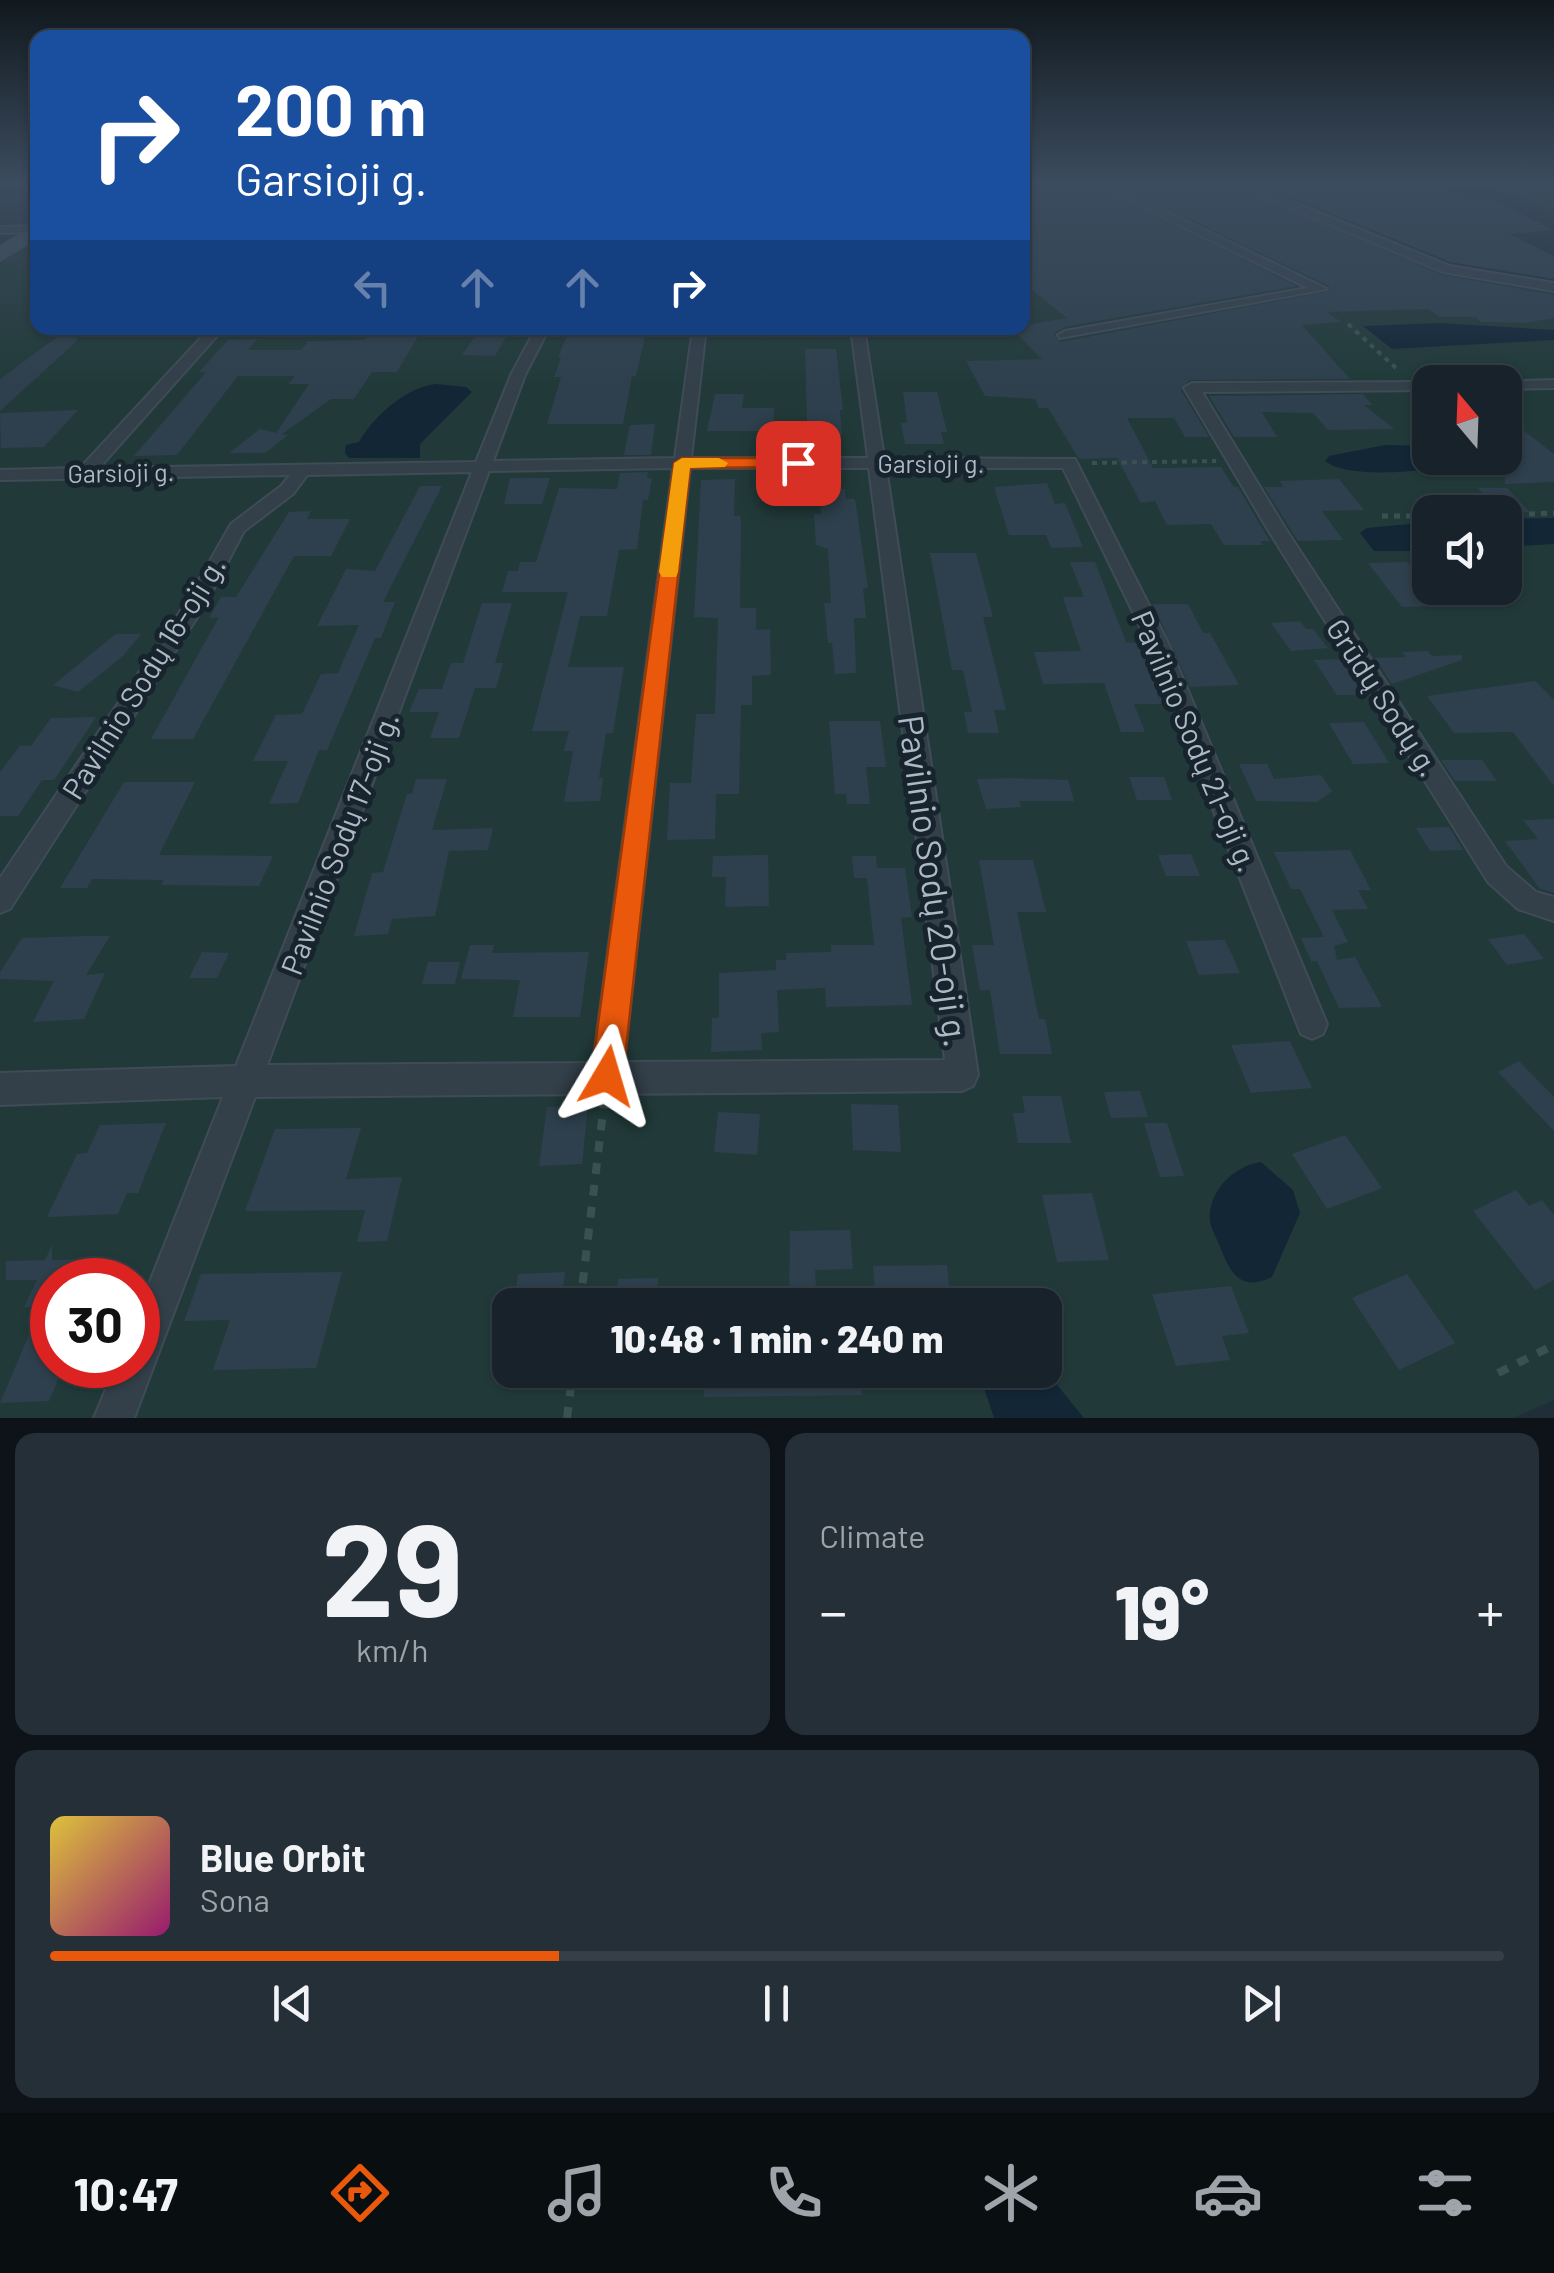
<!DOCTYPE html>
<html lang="en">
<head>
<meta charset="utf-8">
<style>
	:root { --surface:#17222b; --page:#242f37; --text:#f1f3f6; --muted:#9ea4a9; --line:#363f47; --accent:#ea580c }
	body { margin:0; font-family:Barlow,sans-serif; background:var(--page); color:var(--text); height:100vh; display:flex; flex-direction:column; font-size:38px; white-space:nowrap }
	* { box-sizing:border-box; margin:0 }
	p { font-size:32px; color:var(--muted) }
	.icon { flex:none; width:55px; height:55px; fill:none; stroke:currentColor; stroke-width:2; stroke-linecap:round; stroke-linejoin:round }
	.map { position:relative; height:1418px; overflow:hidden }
	.sheet { display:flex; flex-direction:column; gap:15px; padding:15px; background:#0d1318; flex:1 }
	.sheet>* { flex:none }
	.banner { position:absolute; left:30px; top:30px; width:1000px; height:305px; border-radius:20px; box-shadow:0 2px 8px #0004,0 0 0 2px var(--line); background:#1a4fa0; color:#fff; overflow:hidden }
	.needle { width:65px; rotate:341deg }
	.controls { position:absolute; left:1412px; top:365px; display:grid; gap:20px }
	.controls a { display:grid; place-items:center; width:110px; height:110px; border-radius:20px; background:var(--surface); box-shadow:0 2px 8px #0004,0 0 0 2px var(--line); font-size:50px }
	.speed { position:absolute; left:30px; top:1258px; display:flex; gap:20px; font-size:50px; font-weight:700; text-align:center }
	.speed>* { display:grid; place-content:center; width:130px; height:130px; border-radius:50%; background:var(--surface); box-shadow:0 2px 8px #0004,0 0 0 2px var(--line); line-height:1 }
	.speed .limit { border:15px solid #d22; background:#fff; color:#111 }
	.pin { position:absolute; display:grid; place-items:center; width:85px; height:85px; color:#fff; margin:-42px; border-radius:20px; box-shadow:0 5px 15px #0006 }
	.me { position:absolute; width:110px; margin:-55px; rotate:7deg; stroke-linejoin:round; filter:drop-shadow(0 0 8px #0008) }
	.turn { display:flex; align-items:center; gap:35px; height:210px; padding:0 40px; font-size:45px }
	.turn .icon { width:130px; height:130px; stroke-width:2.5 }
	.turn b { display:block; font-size:70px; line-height:85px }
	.lanes { display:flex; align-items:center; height:95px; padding:0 40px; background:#0003; justify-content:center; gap:50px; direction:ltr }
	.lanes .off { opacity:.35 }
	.big { font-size:75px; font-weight:800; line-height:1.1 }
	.sheet .widget { flex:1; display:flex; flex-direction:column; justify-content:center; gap:15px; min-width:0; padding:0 35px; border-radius:20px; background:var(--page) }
	.sheet .dial { align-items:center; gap:0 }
	.dial b { font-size:130px; line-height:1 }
	.song { display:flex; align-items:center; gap:30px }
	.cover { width:120px; height:120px; border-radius:15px; background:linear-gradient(135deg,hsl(50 70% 55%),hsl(320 70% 35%)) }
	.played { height:10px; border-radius:5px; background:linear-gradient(90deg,var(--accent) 35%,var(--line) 35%) }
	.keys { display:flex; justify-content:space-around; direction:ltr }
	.heat { display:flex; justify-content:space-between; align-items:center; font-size:55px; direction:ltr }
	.sheet .tiles { flex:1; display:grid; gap:15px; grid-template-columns:1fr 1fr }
	.widget:last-child { grid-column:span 2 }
	.trip { position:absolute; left:492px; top:1288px; width:570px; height:100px; border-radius:20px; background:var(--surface); box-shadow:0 2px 8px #0004,0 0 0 2px var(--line); font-weight:800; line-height:100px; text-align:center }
	.tab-bar { display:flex; height:160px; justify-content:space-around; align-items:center; background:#090e11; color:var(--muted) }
	.tab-bar .icon { width:70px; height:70px }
	.tab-bar .active { color:var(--accent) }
	.tab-bar b { font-size:45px; color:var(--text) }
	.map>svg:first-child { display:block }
	.green { fill:#213a39; fill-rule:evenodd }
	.water { fill:#122636 }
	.building { fill:#2e404d }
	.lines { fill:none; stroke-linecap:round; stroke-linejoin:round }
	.street-casing { stroke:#3f4b56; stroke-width:4 }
	.secondary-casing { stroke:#3f4b56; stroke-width:4 }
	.path-far2 { stroke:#395251; stroke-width:4; stroke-dasharray:5 5; stroke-linecap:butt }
	.path-far1 { stroke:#395251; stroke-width:5; stroke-dasharray:6 6; stroke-linecap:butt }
	.path { stroke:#395251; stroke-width:8; stroke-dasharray:11 11; stroke-linecap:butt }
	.street { fill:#333f49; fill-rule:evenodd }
	.secondary { fill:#404f5c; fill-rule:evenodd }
	.route { fill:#ea580c; stroke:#983908; stroke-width:2.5 }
	.slow { fill:#f59e0b }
	.labels { text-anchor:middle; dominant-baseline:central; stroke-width:10; stroke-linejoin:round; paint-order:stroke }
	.far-street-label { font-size:25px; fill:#adbac6; stroke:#18242d }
	.street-label { font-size:30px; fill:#adbac6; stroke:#18242d }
	.near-street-label { font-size:35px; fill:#adbac6; stroke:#18242d }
</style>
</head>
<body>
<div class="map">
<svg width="1554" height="1418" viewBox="0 0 1554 1418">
	<rect width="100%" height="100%" fill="#1f2e39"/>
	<g class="green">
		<path d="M1023,184H1263L1251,187L1446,266L1554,283V1400L1513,1418H0V264L37,238L38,328H1022ZM1430,382H1505V458H1430ZM1430,512H1505V588H1430ZM52,1280H138V1365H52ZM510,1305H1045V1370H510Z"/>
		<path d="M1443,184H1554V211L1492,187Z"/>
	</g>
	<g class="water">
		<path d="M1439,323L1554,330V340L1392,349L1363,326Z"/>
		<path d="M436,384L466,387L472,392L420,444V458H349L345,453L346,445L359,442C373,417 406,387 436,384Z"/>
		<path d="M1385,445L1430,446V458L1494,459L1482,464C1444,467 1354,483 1325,461L1329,456Z"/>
		<path d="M1554,518V544L1505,547V519Z"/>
		<path d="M1430,522V551H1374L1360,533L1367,528Z"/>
		<path d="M1261,1162L1293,1190L1300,1213L1272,1277C1238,1293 1230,1271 1218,1242C1214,1233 1208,1223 1210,1213C1212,1187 1237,1165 1261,1162Z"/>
		<path d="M1045,1370L1084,1418H994L978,1370Z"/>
	</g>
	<g class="building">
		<path d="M1022,184H1091L1296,286L1064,327L1054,334L1061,342L1330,291L1329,286L1118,184H1230L1442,275L1554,295V318L1524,323L1481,322L1476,317H1439L1429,309L1327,312L1341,322L1302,325L1350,379L1190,380L1181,390L1209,437H1185L1174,418H1127L1153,468L1221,467L1234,487H1238L1270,541H1260L1263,545H1224L1211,524L1167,525L1155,501L1141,503L1117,458L1079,459L1048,408H1039L1035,399L985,396L966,361L1042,359L1011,328L1067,318L1022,282Z"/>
		<path d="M1259,184H1426L1471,201L1494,200L1553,230L1509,234L1554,256V279L1451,262Z"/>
		<path d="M69,328L78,340L0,411V379Z"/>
		<path d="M481,328H511L495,356L462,355Z"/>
		<path d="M570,328H647L636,376H632L623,424H547L561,377H554L561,357H558Z"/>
		<path d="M372,333H420L397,372H372L354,399H331L282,434L288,435L265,453H229L260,429L276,433L309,384H288L295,376H238L177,455L134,456L206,372H199L228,340L257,339L248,350H301L308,341L364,340Z"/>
		<path d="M805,349H836L843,410H840L842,436L813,435L812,421H807Z"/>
		<path d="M903,392H937L947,432H941L944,444H905L901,423H907Z"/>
		<path d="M715,394H744L742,408H774L773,431H707Z"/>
		<path d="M1363,394L1372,405H1364L1394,429L1328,430L1313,413L1262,412L1277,437H1234L1209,396Z"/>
		<path d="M78,410L44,447L1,448L0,413Z"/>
		<path d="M1505,416L1554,454V482L1505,484Z"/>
		<path d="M655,424L651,455H624L630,425Z"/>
		<path d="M648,472L647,478H652L648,500H643L637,549L619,550L607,616H580L568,667H624L613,733H606L599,778H603L600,801L564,802L573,751H564L569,731H532L568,592H502L508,571H518L520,562H536L559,488L617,489L620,473Z"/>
		<path d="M510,478H550L542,504H504Z"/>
		<path d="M735,479L734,516H740L741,521L740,608H756V630L770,629L771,675L752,676V705H741L739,794H716L715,839L667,840L670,783H691L696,714H715L718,618L694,617L701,480Z"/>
		<path d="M1339,479L1364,510L1322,511L1343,540L1298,541L1264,487H1283L1280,481Z"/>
		<path d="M1047,483L1055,504L1065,503L1083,547L1051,548L1046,535H1009L994,487Z"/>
		<path d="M420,486H442L383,602H395L381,638H375L327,750H319L298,803L269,804L288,761H253L276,715L302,714L321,674L338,673L359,625L317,626L346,569L375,571Z"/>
		<path d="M1478,488H1507L1530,512H1500Z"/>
		<path d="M820,489H845L846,499H855L868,588H863L866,618H854L856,673L835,674L832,643H828L824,603H831L828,549L816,545L814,514H821Z"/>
		<path d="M311,511L307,519H350L331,556H294L193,739H151L219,617L209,618L221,597H236L289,512Z"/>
		<path d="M930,553H976L993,617H983L1006,710H994L999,733H968L964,712H972L963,670H952Z"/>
		<path d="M1070,562H1095L1126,642L1145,644L1168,704H1134L1145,732H1121L1104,683L1043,684L1034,652L1081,651L1063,597H1084Z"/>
		<path d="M1407,562L1444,606L1402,607L1368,563Z"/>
		<path d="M482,603H512L495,663H503L496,688H475L459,738H430L439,712H409L419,689H442L451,663H463Z"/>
		<path d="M1153,604H1188L1203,633H1210L1239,685L1190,687Z"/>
		<path d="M1300,621L1306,629H1313L1328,648L1291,651L1271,623Z"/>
		<path d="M116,634H141L123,656L78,692L53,685Z"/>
		<path d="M1428,651L1432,656L1462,655V660L1392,684L1375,658L1406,657L1402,652Z"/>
		<path d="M1345,659L1367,695H1337L1314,660Z"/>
		<path d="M1535,681L1554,700V786L1513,732L1454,733L1427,696Z"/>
		<path d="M96,717L54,780H42L18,816H0V772L20,746H31L51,718Z"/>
		<path d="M829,721H880L886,767H866L870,804H847L846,794H835Z"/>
		<path d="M1364,722L1389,763L1353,764L1329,723Z"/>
		<path d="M1441,760H1482L1497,781H1455Z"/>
		<path d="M1239,764H1267L1274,779L1321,775L1332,791L1317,802L1256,801Z"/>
		<path d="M1129,777H1164L1172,800H1137Z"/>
		<path d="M1012,778L1068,780L1074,801H1019L1021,807L986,809L977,779Z"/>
		<path d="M416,779H447L432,830L493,828L488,850L449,851L435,916L392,919L388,934L354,936L372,873L383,872L407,794H412Z"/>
		<path d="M124,782H195L159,855L273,856L259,886L161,885L164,880L92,879L87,888H60Z"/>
		<path d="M1554,819V893L1540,889L1505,841L1538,839L1523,820Z"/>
		<path d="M1449,827L1463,850L1430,851L1416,828Z"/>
		<path d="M1350,850L1371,890H1358L1368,909L1332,910L1348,942L1334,946L1337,960L1355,957L1382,1007L1339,1008L1317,961H1311L1301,938L1324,937L1300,889H1291L1274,852Z"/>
		<path d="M1191,854L1200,876H1166L1158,855Z"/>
		<path d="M768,855L769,906L725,907L726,877H712L713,856Z"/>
		<path d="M852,856H876L877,868H905L912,917L901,918L912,1005L826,1007L825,988L777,990L779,1032L761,1033L762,1050L711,1052L712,1018H719V973L776,970V960H786V953L831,952V945H874L867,878H854Z"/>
		<path d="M979,860H1033L1046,912H1017L1039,1019H1045L1052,1054H1000L990,990H980L972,945H994Z"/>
		<path d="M1524,934L1544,959L1507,965L1488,939Z"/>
		<path d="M87,936H110L86,975L105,973L84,1019L33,1022L54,981L0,979V972L22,938Z"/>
		<path d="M1225,940L1240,973L1199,975L1186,941Z"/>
		<path d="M470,945H494L492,953L589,952L580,1017H513L520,980L461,979Z"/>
		<path d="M202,952L229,953L217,978H189Z"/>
		<path d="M428,962H460L455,984H422Z"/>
		<path d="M1290,1041L1312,1088L1251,1093L1231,1045Z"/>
		<path d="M1519,1061L1554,1097V1131L1498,1072Z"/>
		<path d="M1140,1091L1148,1117L1111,1118L1104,1092Z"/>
		<path d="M1022,1096H1061L1071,1143H1018L1013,1113H1025Z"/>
		<path d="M851,1104L898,1105L901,1152L853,1150Z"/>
		<path d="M588,1105L582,1164L539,1166L547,1107Z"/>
		<path d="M718,1112L760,1114L757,1155L714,1152Z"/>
		<path d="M166,1123L138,1193H127L118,1214L47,1217L77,1154L87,1153L100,1125Z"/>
		<path d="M1144,1123H1167L1184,1176L1160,1177Z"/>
		<path d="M361,1128L346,1179L402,1177L387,1241L357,1242L365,1210L245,1211L275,1129Z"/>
		<path d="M1345,1135L1382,1188L1327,1209L1292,1154Z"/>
		<path d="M1516,1190L1529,1206L1542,1200L1554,1215V1280L1535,1290L1473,1211Z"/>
		<path d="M1092,1193L1109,1260L1057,1262L1042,1195Z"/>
		<path d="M850,1230L853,1269L815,1270L817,1305H789L790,1231Z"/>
		<path d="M52,1245V1260L93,1259L84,1280H52V1365H64L49,1401L0,1403L41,1307H24L37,1280H6V1261L45,1260Z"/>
		<path d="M947,1265L951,1305H876L873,1266Z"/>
		<path d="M342,1272L316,1368L213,1370L230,1320L184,1321L201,1274Z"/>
		<path d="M565,1272L561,1305H514L518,1274Z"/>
		<path d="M1407,1274L1455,1343L1399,1370L1352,1298Z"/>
		<path d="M658,1278L656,1305H616L618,1279Z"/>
		<path d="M1231,1286L1249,1333L1222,1336L1230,1360L1176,1366L1152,1294Z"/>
		<path d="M705,1370H860L862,1395L704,1397Z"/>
	</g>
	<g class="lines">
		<g class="street-casing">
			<g id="street">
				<path d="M1095,184H1109L1327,289L1060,338L1058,335L1065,331L1308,288Z"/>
				<path d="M1233,184H1248L1450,266L1554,283V291L1443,272Z"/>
				<path d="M38,226V232L0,233V227Z"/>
				<path d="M210,328H224L99,468L476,462L511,375L536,328H549L525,375L493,461L675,458L693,328H706L691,458H868L851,328H864L884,458L1075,459L1168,643L1327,1024L1323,1034L1312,1039L1301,1034L1148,643L1063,468H886L978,1075L973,1086L962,1091L255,1097L134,1418H94L116,1365H138V1312L223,1097L0,1105V1073L236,1066L472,472L307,475L293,494L244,531L205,605L10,909L0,913V878L186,603L231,524L281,486L290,475L0,480V470L80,468ZM673,468L593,1063L267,1065L489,471ZM690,468H869L945,1060L624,1062Z"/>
				<path d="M1554,380V388L1505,389V382H1499Z"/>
				<path d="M1430,382H1434H1430V390L1202,392L1285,528L1506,866L1536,892L1554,897V921L1518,909L1488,882L1267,528L1184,388L1192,383Z"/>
			</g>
		</g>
		<g class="secondary-casing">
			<path id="secondary" d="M38,224V237L0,260V247Z"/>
		</g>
		<g class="path-far2">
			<path d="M1348,324L1397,369"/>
			<path d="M1092,463L1216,461"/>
		</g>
		<g class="path-far1">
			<path d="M1505,515L1554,513"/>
			<path d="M1382,516H1430"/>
		</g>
		<g class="path">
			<path d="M580,1305L604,1104"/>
			<path d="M1498,1373L1554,1345"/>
			<path d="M567,1418L573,1370"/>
		</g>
		<use href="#street" class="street"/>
		<use href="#secondary" class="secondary"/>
	</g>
	<linearGradient id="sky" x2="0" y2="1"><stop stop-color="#11191f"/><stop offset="0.48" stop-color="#3c4c5f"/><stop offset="1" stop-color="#3c4c5f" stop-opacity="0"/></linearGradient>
	<rect width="1554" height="383" fill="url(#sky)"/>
	<path class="route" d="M798,458L807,463L804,467L690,468L623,1076L618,1088L607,1092L596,1088L591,1076L674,463L682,458Z"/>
	<path class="slow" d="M719,458L728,463L725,467L690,468L678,572L676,577H662L659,572L674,463L682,458Z"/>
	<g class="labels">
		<g class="far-street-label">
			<text x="931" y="463">Garsioji g.</text>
			<text transform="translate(121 472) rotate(-1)">Garsioji g.</text>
		</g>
		<g class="street-label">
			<text transform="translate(143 677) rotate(-58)">Pavilnio Sodų 16-oji g.</text>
			<text transform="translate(1384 697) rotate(57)">Grūdų Sodų g.</text>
			<text transform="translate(1196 741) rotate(67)">Pavilnio Sodų 21-oji g.</text>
			<text transform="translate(339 843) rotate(-69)">Pavilnio Sodų 17-oji g.</text>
		</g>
		<g class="near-street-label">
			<text transform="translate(935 881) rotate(82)">Pavilnio Sodų 20-oji g.</text>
		</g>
	</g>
</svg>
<div class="controls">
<a><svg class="needle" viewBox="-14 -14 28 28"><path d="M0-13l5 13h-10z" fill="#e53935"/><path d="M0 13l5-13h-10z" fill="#9ea4a9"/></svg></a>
<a><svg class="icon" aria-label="sound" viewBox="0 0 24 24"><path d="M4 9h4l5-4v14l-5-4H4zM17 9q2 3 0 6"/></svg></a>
</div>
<div class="speed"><div class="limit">30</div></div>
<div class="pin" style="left:798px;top:463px;background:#d93025"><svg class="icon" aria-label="arrive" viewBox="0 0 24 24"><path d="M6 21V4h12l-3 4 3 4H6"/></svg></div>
<svg class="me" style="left:607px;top:1076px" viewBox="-20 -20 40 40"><path d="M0-17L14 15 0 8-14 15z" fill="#ea580c" stroke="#fff" stroke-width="4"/></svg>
<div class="trip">10:48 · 1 min · 240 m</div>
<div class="banner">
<div class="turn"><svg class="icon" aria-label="right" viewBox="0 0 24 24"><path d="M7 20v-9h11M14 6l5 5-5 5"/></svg><div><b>200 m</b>Garsioji g.</div></div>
<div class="lanes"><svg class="icon off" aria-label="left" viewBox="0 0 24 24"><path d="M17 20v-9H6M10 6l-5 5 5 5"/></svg><svg class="icon off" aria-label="ahead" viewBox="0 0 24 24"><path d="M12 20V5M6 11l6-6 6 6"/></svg><svg class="icon off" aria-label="ahead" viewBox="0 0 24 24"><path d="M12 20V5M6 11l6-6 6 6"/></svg><svg class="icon" aria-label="right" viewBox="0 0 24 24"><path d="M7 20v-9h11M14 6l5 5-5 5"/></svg></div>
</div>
</div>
<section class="sheet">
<div class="tiles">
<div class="widget dial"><b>29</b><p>km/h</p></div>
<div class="widget"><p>Climate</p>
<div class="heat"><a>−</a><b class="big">19°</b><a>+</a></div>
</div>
<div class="widget">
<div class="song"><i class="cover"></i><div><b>Blue Orbit</b><p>Sona</p></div></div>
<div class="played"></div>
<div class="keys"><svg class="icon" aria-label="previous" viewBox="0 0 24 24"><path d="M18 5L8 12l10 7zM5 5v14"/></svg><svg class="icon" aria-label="pause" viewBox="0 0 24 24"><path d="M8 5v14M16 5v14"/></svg><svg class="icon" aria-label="next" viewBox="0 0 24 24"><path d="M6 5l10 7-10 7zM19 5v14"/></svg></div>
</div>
</div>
</section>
<nav class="tab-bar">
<b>10:47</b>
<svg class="icon active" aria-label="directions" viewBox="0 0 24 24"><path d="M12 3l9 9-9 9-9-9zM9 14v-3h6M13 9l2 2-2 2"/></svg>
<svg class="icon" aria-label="music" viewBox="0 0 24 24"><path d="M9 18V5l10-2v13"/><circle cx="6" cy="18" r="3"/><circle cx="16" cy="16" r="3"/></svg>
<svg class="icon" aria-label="phone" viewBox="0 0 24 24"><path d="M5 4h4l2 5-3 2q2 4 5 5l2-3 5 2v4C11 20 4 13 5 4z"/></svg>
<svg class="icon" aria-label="climate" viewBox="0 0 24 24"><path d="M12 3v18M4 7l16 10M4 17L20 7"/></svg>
<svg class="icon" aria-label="car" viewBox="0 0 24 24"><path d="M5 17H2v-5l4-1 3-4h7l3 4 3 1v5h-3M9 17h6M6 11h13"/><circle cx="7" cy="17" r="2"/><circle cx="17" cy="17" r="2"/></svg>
<svg class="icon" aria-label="filters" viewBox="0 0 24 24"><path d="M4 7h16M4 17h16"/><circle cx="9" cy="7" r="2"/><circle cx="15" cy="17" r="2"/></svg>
</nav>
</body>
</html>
